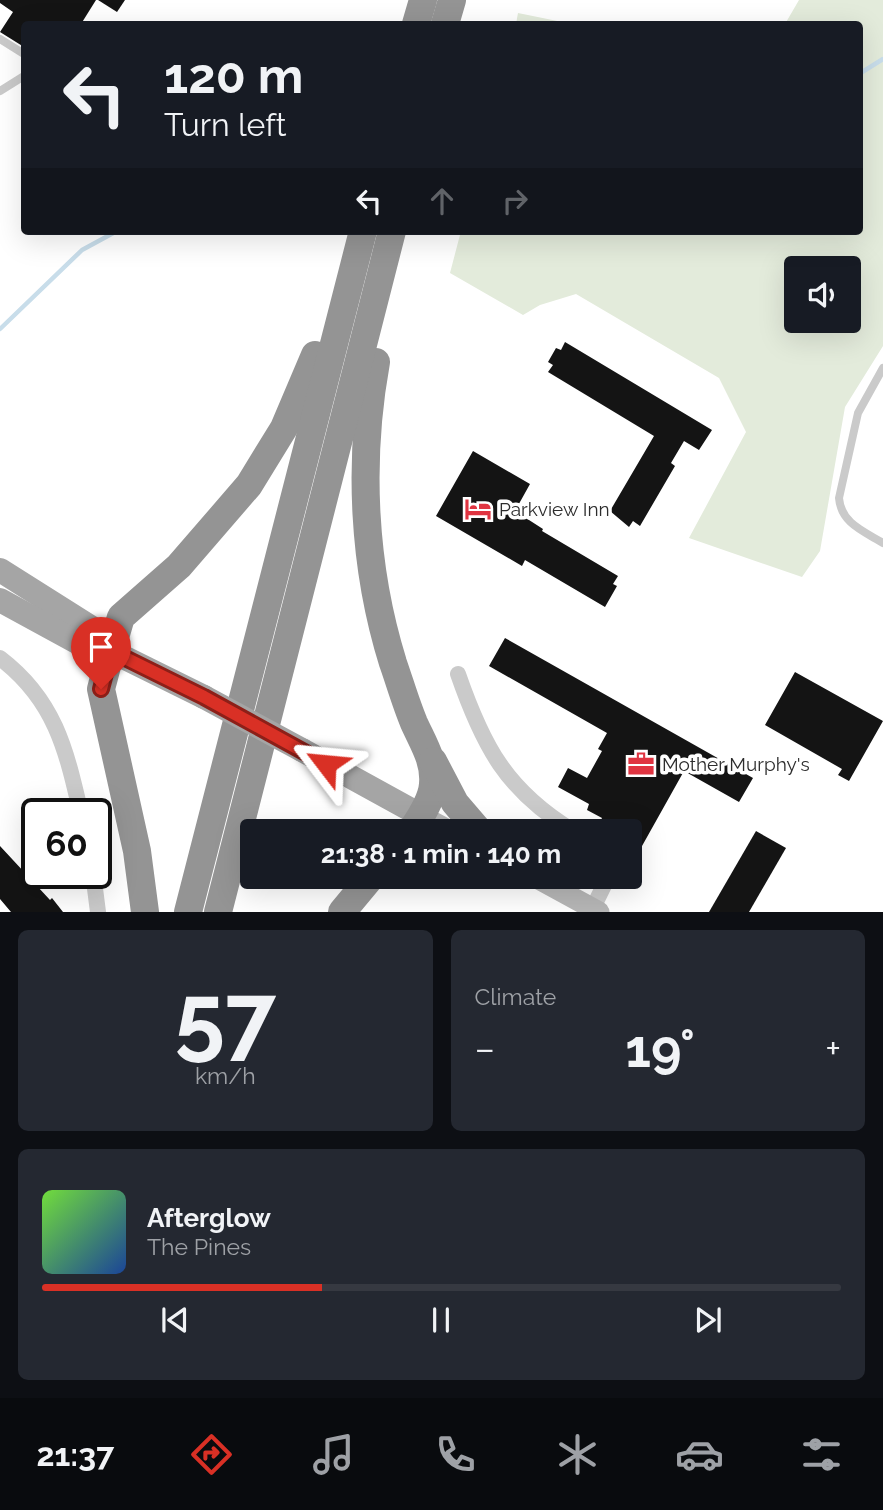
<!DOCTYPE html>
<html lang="en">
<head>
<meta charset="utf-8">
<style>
	:root { --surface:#171b24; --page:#242831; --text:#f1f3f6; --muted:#9ea1a6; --line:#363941; --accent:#d93025 }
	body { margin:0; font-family:Raleway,sans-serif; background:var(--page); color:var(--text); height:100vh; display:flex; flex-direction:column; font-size:26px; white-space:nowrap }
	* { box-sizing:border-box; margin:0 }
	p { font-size:23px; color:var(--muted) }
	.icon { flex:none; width:38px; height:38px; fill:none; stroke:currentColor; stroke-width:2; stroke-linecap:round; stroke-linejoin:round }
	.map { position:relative; height:912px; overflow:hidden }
	.details { display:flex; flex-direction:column; gap:18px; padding:18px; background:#0d0f14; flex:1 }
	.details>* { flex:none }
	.hud { position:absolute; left:21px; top:21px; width:842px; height:214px; border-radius:7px; box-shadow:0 7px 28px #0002; background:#171b24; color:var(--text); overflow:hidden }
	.tools { position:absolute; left:784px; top:256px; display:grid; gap:14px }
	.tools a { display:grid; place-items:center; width:77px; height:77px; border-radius:7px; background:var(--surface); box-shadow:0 7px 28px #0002; font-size:35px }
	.speed { position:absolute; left:21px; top:798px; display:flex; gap:14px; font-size:35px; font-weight:700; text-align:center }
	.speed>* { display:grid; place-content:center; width:91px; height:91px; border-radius:50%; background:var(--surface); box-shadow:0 7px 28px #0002; line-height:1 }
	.speed .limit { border:4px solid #111; border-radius:10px; background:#fff; color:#111 }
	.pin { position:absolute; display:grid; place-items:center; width:60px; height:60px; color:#fff; margin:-72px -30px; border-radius:50% 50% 50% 0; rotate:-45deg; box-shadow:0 0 7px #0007 }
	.pin .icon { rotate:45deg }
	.me { position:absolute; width:77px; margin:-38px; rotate:299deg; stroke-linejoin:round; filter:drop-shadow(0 0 5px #0008) }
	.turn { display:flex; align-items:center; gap:24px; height:147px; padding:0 28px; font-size:32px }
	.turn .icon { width:91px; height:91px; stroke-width:2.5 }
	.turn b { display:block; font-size:49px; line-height:60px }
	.lanes { display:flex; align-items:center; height:66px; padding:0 28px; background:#0003; justify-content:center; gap:35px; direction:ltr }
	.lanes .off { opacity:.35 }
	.big { font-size:52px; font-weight:700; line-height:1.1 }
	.details .tile { flex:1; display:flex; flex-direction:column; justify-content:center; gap:10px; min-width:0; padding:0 24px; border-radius:10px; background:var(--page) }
	.details .dial { align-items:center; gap:0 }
	.dial b { font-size:91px; line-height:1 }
	.song { display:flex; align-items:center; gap:21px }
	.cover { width:84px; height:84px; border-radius:10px; background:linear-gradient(135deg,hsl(100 70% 55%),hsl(220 70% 35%)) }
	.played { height:7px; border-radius:4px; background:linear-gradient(90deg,var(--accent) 35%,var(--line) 35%) }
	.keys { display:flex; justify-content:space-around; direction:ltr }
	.heat { display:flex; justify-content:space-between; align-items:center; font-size:38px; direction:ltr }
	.details .tiles { flex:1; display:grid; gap:18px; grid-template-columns:1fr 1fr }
	.tile:last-child { grid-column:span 2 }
	.trip { position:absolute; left:240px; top:819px; width:402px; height:70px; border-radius:7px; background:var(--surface); box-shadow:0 7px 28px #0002; font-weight:700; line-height:70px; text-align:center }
	.tab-bar { display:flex; height:112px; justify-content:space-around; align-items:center; background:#090b0e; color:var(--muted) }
	.tab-bar .icon { width:49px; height:49px }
	.tab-bar .active { color:var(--accent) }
	.tab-bar b { font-size:32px; color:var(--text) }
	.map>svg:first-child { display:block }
	.green { fill:#e3ebdb; fill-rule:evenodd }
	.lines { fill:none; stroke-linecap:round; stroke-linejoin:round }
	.stream { stroke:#c8ddea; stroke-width:4.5 }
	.building { fill:#141414 }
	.lane { stroke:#cacaca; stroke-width:8 }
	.street { stroke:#cacaca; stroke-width:16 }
	.secondary { stroke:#b7b7b7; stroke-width:21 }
	.primary { stroke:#a5a5a5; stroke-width:24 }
	.highway { stroke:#949494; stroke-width:28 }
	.primary-bridge { stroke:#a5a5a5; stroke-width:24 }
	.route-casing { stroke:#8d1f18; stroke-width:18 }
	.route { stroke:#d93025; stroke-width:12 }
	.labels { text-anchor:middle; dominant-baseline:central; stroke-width:7; stroke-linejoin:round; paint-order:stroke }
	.poi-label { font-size:19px; fill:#2d2d2d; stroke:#fff; text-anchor:start }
</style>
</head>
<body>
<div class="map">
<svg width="883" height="912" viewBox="0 0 883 912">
	<rect width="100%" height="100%" fill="#fff"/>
	<g class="green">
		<path d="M799,0H883V346L845,407L820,551L802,577L689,538L746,432L719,378L576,294L540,305L523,315L450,273L461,231H859V24H785ZM796,268H849V320H796Z"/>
		<path d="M518,13L572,24H516Z"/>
	</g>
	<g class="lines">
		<g class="stream">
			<path d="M859,74L883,59"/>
			<path d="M0,329L82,250L117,231"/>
		</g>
	</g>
	<g class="building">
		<path d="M0,0H96L81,24H24V47L0,32L13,12L0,3Z"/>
		<path d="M98,0H125L117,12Z"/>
		<path d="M565,342L712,430L699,450L684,441L671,463L675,466L640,526L633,521L629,527L610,511L654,436L548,372L553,365L548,362L556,348L561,350Z"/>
		<path d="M473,451L530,484L515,511L543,529L542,531L618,576L613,584L617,586L605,607L525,560L522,566L436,516Z"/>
		<path d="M505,638L753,778L739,802L684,771L642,846L630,839V831H617L600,822L602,818L587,810L589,804L558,787L568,768L587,778L602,751L598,749L607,733L489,666Z"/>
		<path d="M795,672L883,721L849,781L838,775L842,769L765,725Z"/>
		<path d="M756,831L786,848L749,912H709Z"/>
		<path d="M0,846L50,900L52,898L63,912H11L0,899Z"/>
	</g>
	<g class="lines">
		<g class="lane">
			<path d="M0,39L24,54"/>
			<path d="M0,91L24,76"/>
			<path d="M883,368L858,413L839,498C841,523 863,531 883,543"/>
		</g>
		<g class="street">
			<path d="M0,658C55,700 66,749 81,814"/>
			<path d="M458,674C483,746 506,790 573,831"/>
			<path d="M93,873L98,912"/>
			<path d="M591,912L608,877"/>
		</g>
		<g class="secondary">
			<path d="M422,816L450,831"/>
			<path d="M535,877L599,912"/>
		</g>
		<g class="primary">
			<path d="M0,570L95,630L111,651"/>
			<path d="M0,600L86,647L111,651L204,697"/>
			<path d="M302,750L422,816"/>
		</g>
		<g class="highway">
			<path d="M416,24L423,0"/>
			<path d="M445,24L452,0"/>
			<path d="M376,362C358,461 363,567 393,663C400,683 406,704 414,723C423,743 435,761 433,784C432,800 420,818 411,831"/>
			<path d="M433,761L455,803L479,831"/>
			<path d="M145,912L137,851L101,689L111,651L121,617L179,566L249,485L284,428L315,355"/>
			<path d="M188,912L363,231"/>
			<path d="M218,912L392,231"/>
			<path d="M342,912L371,877"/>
		</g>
		<path class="primary-bridge" d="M204,697L302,750"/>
	</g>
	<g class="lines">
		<g class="route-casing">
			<path id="route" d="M101,689L111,651L204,697L326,764"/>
		</g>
		<use href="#route" class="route"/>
	</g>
	<defs>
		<g id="hotel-bare" transform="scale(2.1)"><path d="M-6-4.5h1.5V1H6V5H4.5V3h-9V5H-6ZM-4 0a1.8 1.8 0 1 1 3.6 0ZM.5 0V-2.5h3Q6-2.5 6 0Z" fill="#e03441" stroke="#fff" stroke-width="2.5" paint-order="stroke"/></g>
		<g id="office-bare" transform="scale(2.1)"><path d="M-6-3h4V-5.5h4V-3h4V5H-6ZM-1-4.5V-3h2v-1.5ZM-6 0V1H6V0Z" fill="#e03441" stroke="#fff" stroke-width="2.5" paint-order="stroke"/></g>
	</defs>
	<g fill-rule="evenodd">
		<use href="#hotel-bare" x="478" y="509"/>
		<use href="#office-bare" x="641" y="764"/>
	</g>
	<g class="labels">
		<g class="poi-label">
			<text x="499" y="509">Parkview Inn</text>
			<text x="662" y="764">Mother Murphy's</text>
		</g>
	</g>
</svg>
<div class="tools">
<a><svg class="icon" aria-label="sound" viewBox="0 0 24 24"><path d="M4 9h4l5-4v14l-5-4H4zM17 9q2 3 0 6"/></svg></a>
</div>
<div class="speed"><div class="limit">60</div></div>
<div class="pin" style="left:101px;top:689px;background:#d93025"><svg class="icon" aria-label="arrive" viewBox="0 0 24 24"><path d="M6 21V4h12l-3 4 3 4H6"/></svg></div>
<svg class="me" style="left:326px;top:764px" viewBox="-20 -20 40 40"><path d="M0-17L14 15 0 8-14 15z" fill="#d93025" stroke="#fff" stroke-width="4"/></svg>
<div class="trip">21:38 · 1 min · 140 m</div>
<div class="hud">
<div class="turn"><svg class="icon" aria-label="left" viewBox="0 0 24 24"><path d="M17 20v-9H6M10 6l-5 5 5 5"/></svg><div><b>120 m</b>Turn left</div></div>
<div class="lanes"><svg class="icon" aria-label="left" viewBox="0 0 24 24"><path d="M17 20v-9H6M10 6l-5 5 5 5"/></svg><svg class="icon off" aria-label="ahead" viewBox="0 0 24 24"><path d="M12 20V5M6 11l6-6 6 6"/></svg><svg class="icon off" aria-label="right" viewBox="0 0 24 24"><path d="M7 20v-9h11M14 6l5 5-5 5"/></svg></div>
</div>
</div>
<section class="details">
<div class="tiles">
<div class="tile dial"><b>57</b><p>km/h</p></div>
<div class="tile"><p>Climate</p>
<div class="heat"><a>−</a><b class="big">19°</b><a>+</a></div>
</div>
<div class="tile">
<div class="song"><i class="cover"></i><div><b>Afterglow</b><p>The Pines</p></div></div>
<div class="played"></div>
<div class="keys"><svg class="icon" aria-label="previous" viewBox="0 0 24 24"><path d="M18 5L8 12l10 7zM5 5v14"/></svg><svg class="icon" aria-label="pause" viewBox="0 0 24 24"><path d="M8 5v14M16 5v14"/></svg><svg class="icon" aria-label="next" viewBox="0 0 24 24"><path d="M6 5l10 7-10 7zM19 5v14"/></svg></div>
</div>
</div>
</section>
<nav class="tab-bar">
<b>21:37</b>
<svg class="icon active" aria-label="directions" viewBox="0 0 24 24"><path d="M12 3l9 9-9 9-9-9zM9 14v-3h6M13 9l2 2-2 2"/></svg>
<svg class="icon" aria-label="music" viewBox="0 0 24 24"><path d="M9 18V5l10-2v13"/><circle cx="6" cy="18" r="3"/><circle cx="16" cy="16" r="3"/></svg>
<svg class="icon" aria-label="phone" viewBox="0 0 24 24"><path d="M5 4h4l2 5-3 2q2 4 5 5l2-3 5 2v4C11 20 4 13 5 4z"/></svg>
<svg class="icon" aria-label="climate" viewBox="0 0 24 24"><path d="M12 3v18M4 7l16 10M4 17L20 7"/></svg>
<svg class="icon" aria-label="car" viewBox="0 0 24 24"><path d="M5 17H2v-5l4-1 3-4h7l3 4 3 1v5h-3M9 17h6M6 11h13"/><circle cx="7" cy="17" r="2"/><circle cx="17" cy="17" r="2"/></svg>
<svg class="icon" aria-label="filters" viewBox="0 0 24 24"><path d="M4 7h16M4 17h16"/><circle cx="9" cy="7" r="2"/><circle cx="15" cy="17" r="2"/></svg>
</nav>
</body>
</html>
